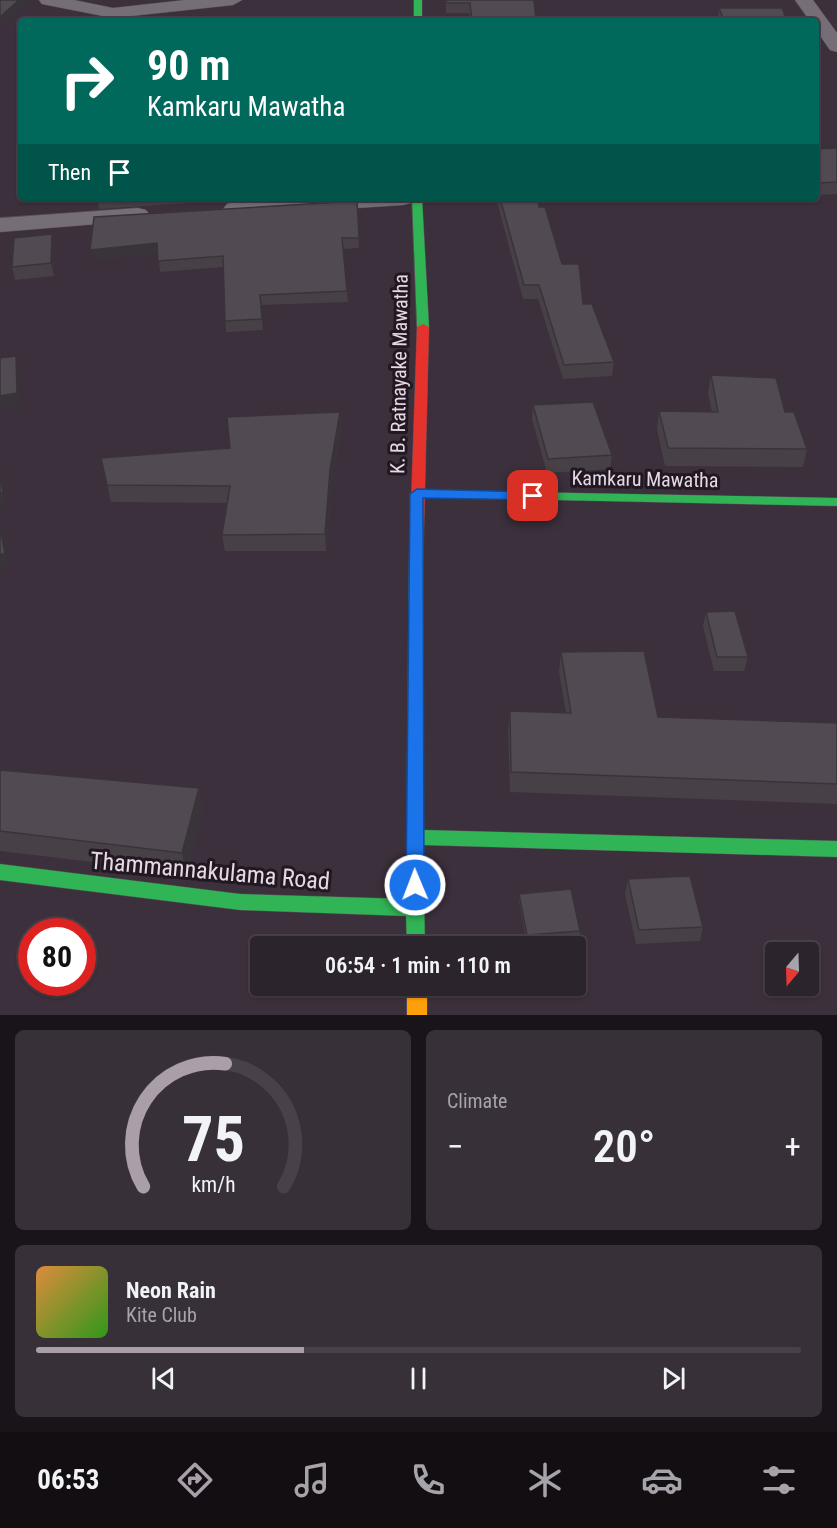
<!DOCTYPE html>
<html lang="en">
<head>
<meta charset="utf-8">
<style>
	:root { --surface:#2c242d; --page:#383039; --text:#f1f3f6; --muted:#a6a4aa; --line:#484149; --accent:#aa9eaa }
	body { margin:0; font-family:"Roboto Condensed",sans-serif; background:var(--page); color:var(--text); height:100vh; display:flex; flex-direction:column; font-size:22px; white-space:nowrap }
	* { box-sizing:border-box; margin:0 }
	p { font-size:20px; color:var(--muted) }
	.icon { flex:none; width:33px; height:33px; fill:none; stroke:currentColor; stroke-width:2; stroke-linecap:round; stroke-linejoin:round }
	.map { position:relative; height:1015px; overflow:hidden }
	.side { display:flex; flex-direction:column; gap:15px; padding:15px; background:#181419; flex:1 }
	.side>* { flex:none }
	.banner { position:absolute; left:18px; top:18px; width:801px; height:183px; border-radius:6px; box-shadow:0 2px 4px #0004,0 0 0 2px var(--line); background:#00695c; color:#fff; overflow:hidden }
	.needle { width:39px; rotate:199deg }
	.fabs { position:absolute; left:765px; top:942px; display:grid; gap:12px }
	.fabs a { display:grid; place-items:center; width:54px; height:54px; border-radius:6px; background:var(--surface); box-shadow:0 2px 4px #0004,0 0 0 2px var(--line); font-size:30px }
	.speed { position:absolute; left:18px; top:918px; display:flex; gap:12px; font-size:30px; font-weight:700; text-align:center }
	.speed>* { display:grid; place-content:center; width:78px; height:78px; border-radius:50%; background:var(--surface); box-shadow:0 2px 4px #0004,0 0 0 2px var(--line); line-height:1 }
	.speed .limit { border:9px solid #d22; background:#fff; color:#111 }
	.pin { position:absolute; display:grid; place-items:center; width:51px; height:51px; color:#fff; margin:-26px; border-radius:12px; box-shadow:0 3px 9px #0006 }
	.me { position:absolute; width:66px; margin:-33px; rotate:359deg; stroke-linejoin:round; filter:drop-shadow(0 0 4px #0008) }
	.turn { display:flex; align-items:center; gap:21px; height:126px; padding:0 30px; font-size:27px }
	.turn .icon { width:78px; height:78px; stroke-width:2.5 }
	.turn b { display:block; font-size:42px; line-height:51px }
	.then { display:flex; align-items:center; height:57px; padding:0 30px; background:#0003; gap:12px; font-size:22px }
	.big { font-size:45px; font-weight:600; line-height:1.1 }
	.side .card { flex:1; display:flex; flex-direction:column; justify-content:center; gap:9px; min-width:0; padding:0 21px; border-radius:9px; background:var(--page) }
	.side .dial { align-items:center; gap:0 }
	.dial svg { height:156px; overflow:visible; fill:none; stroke:var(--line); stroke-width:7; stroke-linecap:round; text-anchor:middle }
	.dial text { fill:var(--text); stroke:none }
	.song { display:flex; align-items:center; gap:18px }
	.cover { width:72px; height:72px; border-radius:9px; background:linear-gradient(135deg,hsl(30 70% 55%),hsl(110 70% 35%)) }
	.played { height:6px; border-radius:3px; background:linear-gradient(90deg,var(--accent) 35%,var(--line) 35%) }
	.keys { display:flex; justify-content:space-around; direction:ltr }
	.heat { display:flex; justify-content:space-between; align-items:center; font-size:33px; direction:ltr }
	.side .tiles { flex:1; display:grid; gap:15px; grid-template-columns:1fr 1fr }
	.card:last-child { grid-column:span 2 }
	.trip { position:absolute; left:250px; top:936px; width:336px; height:60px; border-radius:6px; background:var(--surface); box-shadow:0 2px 4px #0004,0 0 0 2px var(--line); font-weight:600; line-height:60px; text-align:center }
	.menu { display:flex; height:96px; justify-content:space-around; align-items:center; background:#120e12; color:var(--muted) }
	.menu .icon { width:42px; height:42px }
	.menu .on { color:var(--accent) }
	.menu b { font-size:27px; color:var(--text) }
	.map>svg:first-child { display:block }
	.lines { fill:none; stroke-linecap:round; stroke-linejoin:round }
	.street-casing { stroke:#554c56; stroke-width:1 }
	.fast-casing { stroke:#554c56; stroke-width:1 }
	.slow-casing { stroke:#554c56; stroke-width:1 }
	.jam-casing { stroke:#554c56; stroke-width:1 }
	.street { fill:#766e77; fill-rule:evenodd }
	.fast { fill:#30b455; fill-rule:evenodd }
	.slow { fill:#ff9f0a; fill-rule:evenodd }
	.jam { fill:#e5322d; fill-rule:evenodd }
	.wall { fill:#474047 }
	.shaded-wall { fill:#39343a }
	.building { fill:#524a53; stroke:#39343a; stroke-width:1.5 }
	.route { fill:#1a73e8; stroke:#114b97; stroke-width:1.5 }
	.labels { text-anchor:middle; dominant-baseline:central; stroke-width:6; stroke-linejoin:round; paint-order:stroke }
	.street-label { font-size:20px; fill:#e5d9e6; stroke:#211821 }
	.near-street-label { font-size:24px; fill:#e5d9e6; stroke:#211821 }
</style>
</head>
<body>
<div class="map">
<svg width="837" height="1015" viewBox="0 0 837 1015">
	<rect width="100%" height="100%" fill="#3b303c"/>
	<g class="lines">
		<g class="street-casing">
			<g id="street">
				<path d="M39,0H74L113,8L185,0H242L233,5L113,18L42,4Z"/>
				<path d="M795,0H813L837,33V52L830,50L816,30V21H810Z"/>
				<path d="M295,198H415L411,203L403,205L235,216L227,214L223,209L227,204L235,202Z"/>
				<path d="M138,208L146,210L150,215L146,220L0,232V218Z"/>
			</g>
		</g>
		<g class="fast-casing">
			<g id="fast">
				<rect x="414" y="0" width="8" height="21"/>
				<path d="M412,198H422L429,327L423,330L417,327Z"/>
				<path d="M417,490L837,498V506L412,497L410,494Z"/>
				<path d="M416,561L423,566V830L837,841V857L423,845L425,946H407L406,916L240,910L0,880V864L240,894L406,899L409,566Z"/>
			</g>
		</g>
		<g class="slow-casing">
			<rect id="slow" x="407" y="986" width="20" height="29"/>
		</g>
		<g class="jam-casing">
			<path id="jam" d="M423,324L429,327L423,566L416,571L409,566L417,327Z"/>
		</g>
		<use href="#street" class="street"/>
		<use href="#fast" class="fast"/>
		<use href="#slow" class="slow"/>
		<use href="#jam" class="jam"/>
	</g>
	<g class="wall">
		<path d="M446,0H534L536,21H470L469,13H446Z"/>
		<path d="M719,8L787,21H719L718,18Z"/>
		<path d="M816,86L820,95L818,106H816Z"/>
		<path d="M837,148V194L816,195V149Z"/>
		<path d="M97,198H264L99,209Z"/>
		<path d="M496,198H538L539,207L562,264L614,362L612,376L563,379L538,299H523Z"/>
		<path d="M357,201L359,248L343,249L348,302L261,305L263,330L226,332L223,267L160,272L158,253L92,260Z"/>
		<path d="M54,247V276L15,280L12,267Z"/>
		<path d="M711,375L785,412L807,449L803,467L665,466L657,429L659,411L712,412L708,393Z"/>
		<path d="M533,405L612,455L610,469L547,473L532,419Z"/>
		<path d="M340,412L341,428L331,487L326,551H225L222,535L228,503L111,502L101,458L230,448Z"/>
		<path d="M706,612L748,657L744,671H714L703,626Z"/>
		<path d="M561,652L658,717L837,723V804L510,792L508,731L510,711L566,713L559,672Z"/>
		<path d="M0,770L199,788L203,809L186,873L0,851V852Z"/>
		<path d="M628,879L703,927L700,941L636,944L625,894Z"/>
		<path d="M519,894L580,931L579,938L527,943L519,901Z"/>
	</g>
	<g class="shaded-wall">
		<path d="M19,0H31L2,26L0,17Z"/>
		<path d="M52,234L54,247V276L51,263Z"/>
		<path d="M157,243L159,253L92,260L90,250Z"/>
		<path d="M16,356L19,369L21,407L0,410V396Z"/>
		<path d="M340,412L341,428L331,487L326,551L325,534L330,470Z"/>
		<path d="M0,466L6,507L0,508Z"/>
		<path d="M0,524L9,568L0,570Z"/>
		<path d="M199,788L203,809L186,873L182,853Z"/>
	</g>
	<g class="building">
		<path d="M0,0H19L0,17Z"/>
		<path d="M446,0H534L536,21H472L470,3H446Z"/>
		<path d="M719,8H782L787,21H724Z"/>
		<path d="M816,86L820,95H816Z"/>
		<path d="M837,148V182L816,183V149Z"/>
		<path d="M500,198H538L539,207H545L562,264H579L583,304H592L614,362L564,365L539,285H524Z"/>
		<path d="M357,201L359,238H342L347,291L260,295L262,319L225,321L223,256L158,261L157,243L90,250L94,217Z"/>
		<path d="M52,234L51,263L12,267L14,238Z"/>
		<path d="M16,356L17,393L0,396V358Z"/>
		<path d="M711,375L776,378L785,412H794L807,449L668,448L659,411L718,412Z"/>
		<path d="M593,402L612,455L548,459L533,405Z"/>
		<path d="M340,412L330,470L325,534L222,535L230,486L107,485L101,458L230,448L227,417Z"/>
		<path d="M0,475L3,493H0Z"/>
		<path d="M0,528L5,553L0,555Z"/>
		<path d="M735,611L748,657H717L706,612Z"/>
		<path d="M644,651L658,717L837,723V784L511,772L510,711L571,713L561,652Z"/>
		<path d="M0,770L199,788L182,853L0,831Z"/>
		<path d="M690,876L703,927L639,930L628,879Z"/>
		<path d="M571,889L580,931L527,935L519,894Z"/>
	</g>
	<path class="route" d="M417,489L533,492L540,496L533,500L423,498L424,885L422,890L415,893L409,890L406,885L410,494Z"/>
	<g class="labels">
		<g class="street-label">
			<text transform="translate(399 374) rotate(-89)">K. B. Ratnayake Mawatha</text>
			<text transform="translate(645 479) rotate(1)">Kamkaru Mawatha</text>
		</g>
		<g class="near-street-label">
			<text transform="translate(210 871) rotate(5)">Thammannakulama Road</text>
		</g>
	</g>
</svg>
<div class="fabs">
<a><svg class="needle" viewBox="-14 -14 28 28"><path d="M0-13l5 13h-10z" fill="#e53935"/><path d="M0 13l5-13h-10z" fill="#a6a4aa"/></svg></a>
</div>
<div class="speed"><div class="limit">80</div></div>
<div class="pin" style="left:533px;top:496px;background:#d93025"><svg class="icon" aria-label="arrive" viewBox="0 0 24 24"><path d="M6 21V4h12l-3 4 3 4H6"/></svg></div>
<svg class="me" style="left:415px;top:885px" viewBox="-20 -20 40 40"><circle r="17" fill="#1a73e8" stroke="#fff" stroke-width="3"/><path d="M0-11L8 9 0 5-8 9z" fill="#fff"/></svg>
<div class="trip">06:54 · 1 min · 110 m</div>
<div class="banner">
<div class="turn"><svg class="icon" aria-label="right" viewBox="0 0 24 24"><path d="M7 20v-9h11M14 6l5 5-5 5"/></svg><div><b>90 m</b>Kamkaru Mawatha</div></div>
<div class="then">Then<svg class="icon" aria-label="arrive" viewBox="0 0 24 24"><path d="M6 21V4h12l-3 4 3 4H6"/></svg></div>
</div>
</div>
<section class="side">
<div class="tiles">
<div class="card dial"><svg viewBox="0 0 100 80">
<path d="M14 69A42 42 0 1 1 86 69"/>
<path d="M14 69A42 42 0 0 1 56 6" stroke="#aa9eaa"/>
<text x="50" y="56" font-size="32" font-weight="700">75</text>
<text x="50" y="72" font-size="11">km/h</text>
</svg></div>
<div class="card"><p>Climate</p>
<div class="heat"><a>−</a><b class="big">20°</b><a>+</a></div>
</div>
<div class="card">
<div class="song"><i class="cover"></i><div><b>Neon Rain</b><p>Kite Club</p></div></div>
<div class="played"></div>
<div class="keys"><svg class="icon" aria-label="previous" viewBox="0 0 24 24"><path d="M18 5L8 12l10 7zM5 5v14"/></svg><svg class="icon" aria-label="pause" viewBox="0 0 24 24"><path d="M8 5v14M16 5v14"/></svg><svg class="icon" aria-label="next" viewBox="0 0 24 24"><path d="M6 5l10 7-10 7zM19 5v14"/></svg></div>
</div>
</div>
</section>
<nav class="menu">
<b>06:53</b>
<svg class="icon on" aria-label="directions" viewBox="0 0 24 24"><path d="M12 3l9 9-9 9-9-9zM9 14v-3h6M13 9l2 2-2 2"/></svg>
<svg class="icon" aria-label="music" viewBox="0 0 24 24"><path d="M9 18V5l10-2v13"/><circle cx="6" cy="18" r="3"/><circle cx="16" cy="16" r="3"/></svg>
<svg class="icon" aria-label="phone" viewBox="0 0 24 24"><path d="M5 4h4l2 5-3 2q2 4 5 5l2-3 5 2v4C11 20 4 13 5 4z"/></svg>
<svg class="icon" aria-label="climate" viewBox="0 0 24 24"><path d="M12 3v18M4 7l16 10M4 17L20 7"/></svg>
<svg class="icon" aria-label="car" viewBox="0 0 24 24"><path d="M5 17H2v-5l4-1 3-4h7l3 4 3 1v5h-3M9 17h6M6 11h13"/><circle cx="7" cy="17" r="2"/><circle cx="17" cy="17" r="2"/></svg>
<svg class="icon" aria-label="filters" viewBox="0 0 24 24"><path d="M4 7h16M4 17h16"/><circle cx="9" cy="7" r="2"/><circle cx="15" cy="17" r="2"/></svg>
</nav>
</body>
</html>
